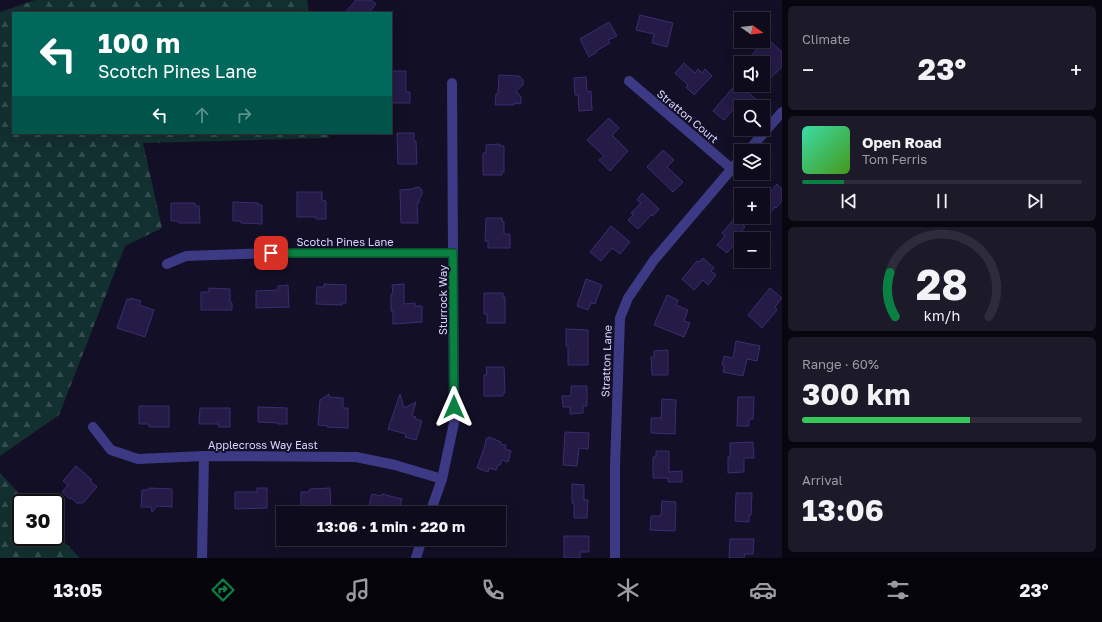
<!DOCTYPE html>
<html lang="en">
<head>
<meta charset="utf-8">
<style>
	:root { --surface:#0e0b1c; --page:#1c1929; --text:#f1f3f6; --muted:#9b9ba3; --line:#2e2b3b; --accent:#0b8043 }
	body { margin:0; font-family:"Golos Text",sans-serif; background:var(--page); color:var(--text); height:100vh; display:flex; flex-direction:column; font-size:15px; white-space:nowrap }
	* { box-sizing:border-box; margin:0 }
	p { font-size:13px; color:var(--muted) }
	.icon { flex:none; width:22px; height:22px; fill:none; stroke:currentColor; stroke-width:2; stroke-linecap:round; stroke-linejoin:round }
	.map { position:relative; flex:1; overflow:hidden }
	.drawer { display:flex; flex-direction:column; gap:6px; padding:6px; background:#08060f; width:320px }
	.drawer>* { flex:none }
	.hud { position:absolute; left:12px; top:12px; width:380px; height:122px; border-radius:0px; box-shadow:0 4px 16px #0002,0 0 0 1px var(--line); background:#00695c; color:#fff; overflow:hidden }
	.needle { width:26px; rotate:104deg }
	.buttons { position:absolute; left:734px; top:12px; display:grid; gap:8px }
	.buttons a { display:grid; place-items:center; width:36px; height:36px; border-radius:0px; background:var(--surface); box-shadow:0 4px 16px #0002,0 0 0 1px var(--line); font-size:20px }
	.speed { position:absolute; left:12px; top:494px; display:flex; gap:8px; font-size:20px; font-weight:700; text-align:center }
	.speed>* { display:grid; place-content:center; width:52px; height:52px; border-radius:50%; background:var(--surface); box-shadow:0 4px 16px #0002,0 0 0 1px var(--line); line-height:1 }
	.speed .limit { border:2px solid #111; border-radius:6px; background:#fff; color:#111 }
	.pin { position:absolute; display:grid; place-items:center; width:34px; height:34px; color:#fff; margin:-17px; border-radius:8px; box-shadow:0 2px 6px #0006 }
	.me { position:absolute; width:44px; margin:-22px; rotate:0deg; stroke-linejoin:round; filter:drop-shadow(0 0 3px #0008) }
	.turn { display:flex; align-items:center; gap:14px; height:84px; padding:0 20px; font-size:18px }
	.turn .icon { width:52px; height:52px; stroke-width:2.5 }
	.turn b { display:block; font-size:28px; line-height:34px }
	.lanes { display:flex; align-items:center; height:38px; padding:0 20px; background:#0003; justify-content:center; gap:20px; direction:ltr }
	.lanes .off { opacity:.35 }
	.big { font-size:30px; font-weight:700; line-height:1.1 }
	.drawer .widget { flex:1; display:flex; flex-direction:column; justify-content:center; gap:6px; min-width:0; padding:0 14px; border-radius:6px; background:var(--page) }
	.drawer .dial { align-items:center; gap:0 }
	.dial svg { height:104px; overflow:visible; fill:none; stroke:var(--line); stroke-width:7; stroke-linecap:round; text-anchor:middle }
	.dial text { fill:var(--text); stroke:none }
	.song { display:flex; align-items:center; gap:12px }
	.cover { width:48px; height:48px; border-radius:6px; background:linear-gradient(135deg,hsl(160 70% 55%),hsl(100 70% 35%)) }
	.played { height:4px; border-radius:2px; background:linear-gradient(90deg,var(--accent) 15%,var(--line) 15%) }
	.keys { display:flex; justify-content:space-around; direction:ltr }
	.heat { display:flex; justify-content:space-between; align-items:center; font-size:22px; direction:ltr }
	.charge { height:6px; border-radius:3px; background:linear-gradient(90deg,#34c759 60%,var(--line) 0) }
	.trip { position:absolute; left:276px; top:506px; width:230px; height:40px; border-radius:0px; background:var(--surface); box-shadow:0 4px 16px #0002,0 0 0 1px var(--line); font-weight:700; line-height:40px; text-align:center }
	.menu { display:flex; height:64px; justify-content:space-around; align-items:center; background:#06040b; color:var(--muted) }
	.menu .icon { width:28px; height:28px }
	.menu .active { color:var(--accent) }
	.menu b { font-size:18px; color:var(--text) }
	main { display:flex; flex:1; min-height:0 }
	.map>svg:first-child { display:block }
	.forest { fill:url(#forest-firs) }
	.building { fill:#241b47; stroke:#3b2d73 }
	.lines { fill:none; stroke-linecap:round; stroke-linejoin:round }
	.minor { stroke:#3d3a85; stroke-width:10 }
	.route-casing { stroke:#07532c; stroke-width:10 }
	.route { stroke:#0b8043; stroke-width:7 }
	.labels { text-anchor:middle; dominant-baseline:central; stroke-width:4; stroke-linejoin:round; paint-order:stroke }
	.street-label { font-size:11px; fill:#d9d4ff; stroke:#130f26 }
</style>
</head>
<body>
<main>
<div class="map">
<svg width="782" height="558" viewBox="0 0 782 558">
	<defs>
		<pattern id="forest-firs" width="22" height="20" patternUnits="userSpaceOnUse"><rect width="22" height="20" fill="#12302f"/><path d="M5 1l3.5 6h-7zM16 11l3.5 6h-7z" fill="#344d4e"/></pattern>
	</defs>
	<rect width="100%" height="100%" fill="#130f26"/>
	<g class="forest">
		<path d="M35,0H307L309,13H13V133H328L329,138L143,143L162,228L125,246L59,415L0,456V12Z"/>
		<path d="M0,473L28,503H21V537H55V532L80,558H0Z"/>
	</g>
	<g class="building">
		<path d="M356,0H371L376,4L369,13H345Z"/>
		<path d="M640,15L673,23L667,47L652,43L654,34L636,30Z"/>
		<path d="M609,22L617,36L608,40L610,43L596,51L597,52L589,57L580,39Z"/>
		<path d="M769,40L782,52V67L763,85V63H744L761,45L763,47Z"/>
		<path d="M684,63L695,73L698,69L702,73L705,69L712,76L694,95L686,87L688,85L675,73Z"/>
		<path d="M391,71H406V92H410V103H391Z"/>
		<path d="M499,75L519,76L523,80V85L516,91L521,97V104L514,103V105H495L496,94H498Z"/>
		<path d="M586,77L587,92L591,91L592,110L579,111L578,95H575L574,78Z"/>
		<path d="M737,83L740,85H751L746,91L756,99L748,107H742L738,104L724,120L713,111Z"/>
		<path d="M609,118L619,128L612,135L628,151L610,171L599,160L604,156L587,140Z"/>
		<path d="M397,133H414V141H416L417,164H398Z"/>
		<path d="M500,144V146H504V172H502V175H483V153H486V145Z"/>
		<path d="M663,150L674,160L667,167L683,182L673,192L647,167Z"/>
		<path d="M777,184L782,189V201L776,208L775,207L763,221V200Z"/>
		<path d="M419,187L422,190V195L419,199V203H417L418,223H401L400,190L413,189L414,188Z"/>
		<path d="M297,192H322V200L326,201V219H316V217H297Z"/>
		<path d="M642,193L659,209L653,216L651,215L638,229L628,220L634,214L631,213L641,203L637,200Z"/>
		<path d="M233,202L258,203V205H262V224L241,223V221H233Z"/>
		<path d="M171,203H195V206H199L200,223H179V221H171Z"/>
		<path d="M486,218H502L503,222H504V234H510V248H488V241H485Z"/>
		<path d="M735,218L745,227L735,239L738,240L727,253L717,245L725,236L722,233Z"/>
		<path d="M611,226L630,242L620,254L612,248L601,261L590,252Z"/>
		<path d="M703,258L714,268L711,271L716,275L708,285L703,280L694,290L682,279L697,261L699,262Z"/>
		<path d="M586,279L602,285L595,304L591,303L588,310L577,306Z"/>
		<path d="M324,284L346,285V303H342V305L316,304L317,287H324Z"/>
		<path d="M404,284V304L415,303V306H422V322L393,324V311H391V294H393L392,285Z"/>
		<path d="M288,285L289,307L256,308V291L278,290V286Z"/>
		<path d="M209,288L230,289V302L232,303V310H201V292H209Z"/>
		<path d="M770,288L782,298L775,307L777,310L762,328L748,315Z"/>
		<path d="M484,293H503V297H505V323H487V314H484Z"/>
		<path d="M667,295L678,300L676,305L688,310L684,321L690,323L684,337L654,325Z"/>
		<path d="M130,298L141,301L139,305L154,310L145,337L117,328L127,299L130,300Z"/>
		<path d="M566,329L588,330V365H568V346H566Z"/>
		<path d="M736,341L760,346L757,361L747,359L743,376L723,372L724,366L722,365L724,356L733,358Z"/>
		<path d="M668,350V375H652L651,357H654V351Z"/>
		<path d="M486,367H504L505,393H503V396H484V375H487Z"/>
		<path d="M571,386H587V406H583V413L570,414V407H563L562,396H571Z"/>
		<path d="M329,394V397L343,398V408H348V428L327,427L328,426L318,425L320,400Z"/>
		<path d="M400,394L404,408L416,402L412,416L416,417L415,419L422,421L416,440L405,437L406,434L388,429Z"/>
		<path d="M738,397H754L753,419H749V426H737Z"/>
		<path d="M662,399L676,400L675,434L651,433V418H661Z"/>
		<path d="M139,406H169V427H149V424H139Z"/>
		<path d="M258,407L287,408V424H278V423L258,422Z"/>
		<path d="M200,408H230V427H219V424H199Z"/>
		<path d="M565,432L589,433L588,449L579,448L577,466L563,465Z"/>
		<path d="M489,437L501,442L500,444L506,445L505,449L511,451L508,462L502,460L500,465H498L496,470L489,468L488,472L477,468L485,445L486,439Z"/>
		<path d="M753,442L754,458H744V472L728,473V457H730V443Z"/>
		<path d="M656,451H669V472L682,471V482H668V478H653V457H656Z"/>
		<path d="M76,466L92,480L90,481L97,487L83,503H77L71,498L70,499L62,492L68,485L63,481Z"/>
		<path d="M572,484L584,485V500H588L587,518H574V503H572Z"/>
		<path d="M149,488L172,489V507L157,506L152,512L151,507H141L142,490H148Z"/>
		<path d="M257,488H267V508L235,509V492H257Z"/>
		<path d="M330,488L331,512H322V510H301V492H309L310,489Z"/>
		<path d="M736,493H752L751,515H749V522L735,521Z"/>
		<path d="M372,494L381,496L382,494L402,499L398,513H380L368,510Z"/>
		<path d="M662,501L676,502L675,531L650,530L651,516H661Z"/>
		<path d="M564,536H589V552H580V558H564Z"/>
		<path d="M730,539H754L753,554H745L744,558H729Z"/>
	</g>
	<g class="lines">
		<g class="minor">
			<path d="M629,81L732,169"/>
			<path d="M748,151L782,112"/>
			<path d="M167,264L186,256L271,253H453"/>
			<path d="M93,427L111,450L138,459L204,456L356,457L395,465L442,479"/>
			<path d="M430,513L442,479L454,423L452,83"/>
			<path d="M202,558L204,456"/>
			<path d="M416,558L422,539"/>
			<path d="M615,558V466L620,318L628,298L654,260L741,158"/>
		</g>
	</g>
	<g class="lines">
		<g class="route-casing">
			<path id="route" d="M271,253H453L454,407"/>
		</g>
		<use href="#route" class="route"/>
	</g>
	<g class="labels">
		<g class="street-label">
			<text transform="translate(688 116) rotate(40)">Stratton Court</text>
			<text x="345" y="241">Scotch Pines Lane</text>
			<text transform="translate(442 300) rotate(-90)">Sturrock Way</text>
			<text transform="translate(606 361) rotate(-88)">Stratton Lane</text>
			<text x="263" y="444">Applecross Way East</text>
		</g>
	</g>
</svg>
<div class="buttons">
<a><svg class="needle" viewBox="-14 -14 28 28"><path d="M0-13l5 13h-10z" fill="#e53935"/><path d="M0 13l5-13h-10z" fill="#9b9ba3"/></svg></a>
<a><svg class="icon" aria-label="sound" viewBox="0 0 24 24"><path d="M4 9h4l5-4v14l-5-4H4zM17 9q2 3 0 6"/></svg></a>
<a><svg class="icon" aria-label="search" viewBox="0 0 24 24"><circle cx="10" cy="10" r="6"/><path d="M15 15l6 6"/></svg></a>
<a><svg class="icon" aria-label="layers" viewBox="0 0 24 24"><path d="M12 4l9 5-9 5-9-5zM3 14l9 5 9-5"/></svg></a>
<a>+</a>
<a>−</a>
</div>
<div class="speed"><div class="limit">30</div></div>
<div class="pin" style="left:271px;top:253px;background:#d93025"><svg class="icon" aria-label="arrive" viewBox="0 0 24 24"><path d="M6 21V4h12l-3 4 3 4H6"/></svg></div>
<svg class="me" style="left:454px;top:407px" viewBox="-20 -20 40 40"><path d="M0-17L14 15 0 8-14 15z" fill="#0b8043" stroke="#fff" stroke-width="4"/></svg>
<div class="trip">13:06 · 1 min · 220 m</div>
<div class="hud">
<div class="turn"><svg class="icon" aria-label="left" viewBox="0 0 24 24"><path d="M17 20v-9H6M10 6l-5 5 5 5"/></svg><div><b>100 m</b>Scotch Pines Lane</div></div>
<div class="lanes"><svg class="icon" aria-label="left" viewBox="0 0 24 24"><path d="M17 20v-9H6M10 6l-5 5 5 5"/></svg><svg class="icon off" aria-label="ahead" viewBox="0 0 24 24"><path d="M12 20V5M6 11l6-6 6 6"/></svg><svg class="icon off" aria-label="right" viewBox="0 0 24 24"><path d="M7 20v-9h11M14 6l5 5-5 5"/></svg></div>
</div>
</div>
<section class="drawer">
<div class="widget"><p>Climate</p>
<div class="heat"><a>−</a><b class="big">23°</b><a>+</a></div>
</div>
<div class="widget">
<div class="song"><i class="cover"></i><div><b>Open Road</b><p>Tom Ferris</p></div></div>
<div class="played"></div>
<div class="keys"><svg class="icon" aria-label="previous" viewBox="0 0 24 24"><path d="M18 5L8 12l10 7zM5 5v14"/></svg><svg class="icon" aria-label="pause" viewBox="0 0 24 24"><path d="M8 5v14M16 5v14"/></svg><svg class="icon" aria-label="next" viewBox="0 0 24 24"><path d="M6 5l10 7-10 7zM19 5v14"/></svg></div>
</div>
<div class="widget dial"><svg viewBox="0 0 100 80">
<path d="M14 69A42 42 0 1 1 86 69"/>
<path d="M14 69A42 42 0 0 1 10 35" stroke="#0b8043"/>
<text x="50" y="56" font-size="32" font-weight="700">28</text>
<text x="50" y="72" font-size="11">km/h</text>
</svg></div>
<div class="widget"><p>Range · 60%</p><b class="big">300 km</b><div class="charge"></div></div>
<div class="widget"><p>Arrival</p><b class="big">13:06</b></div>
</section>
</main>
<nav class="menu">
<b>13:05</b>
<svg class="icon active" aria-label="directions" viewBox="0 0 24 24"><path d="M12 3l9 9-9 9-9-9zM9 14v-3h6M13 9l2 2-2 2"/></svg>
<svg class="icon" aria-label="music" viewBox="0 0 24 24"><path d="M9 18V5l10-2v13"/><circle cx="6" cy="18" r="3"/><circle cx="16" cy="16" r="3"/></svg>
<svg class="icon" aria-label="phone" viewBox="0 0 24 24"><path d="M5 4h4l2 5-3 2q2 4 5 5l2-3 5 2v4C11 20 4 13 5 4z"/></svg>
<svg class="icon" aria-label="climate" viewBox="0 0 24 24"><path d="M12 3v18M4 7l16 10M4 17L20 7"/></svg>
<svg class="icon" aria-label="car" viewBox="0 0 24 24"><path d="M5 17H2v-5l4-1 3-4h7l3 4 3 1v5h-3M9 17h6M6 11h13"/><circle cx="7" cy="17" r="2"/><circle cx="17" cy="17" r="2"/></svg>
<svg class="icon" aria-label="filters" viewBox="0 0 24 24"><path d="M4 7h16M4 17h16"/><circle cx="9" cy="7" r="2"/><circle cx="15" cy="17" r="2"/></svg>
<b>23°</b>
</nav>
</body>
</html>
